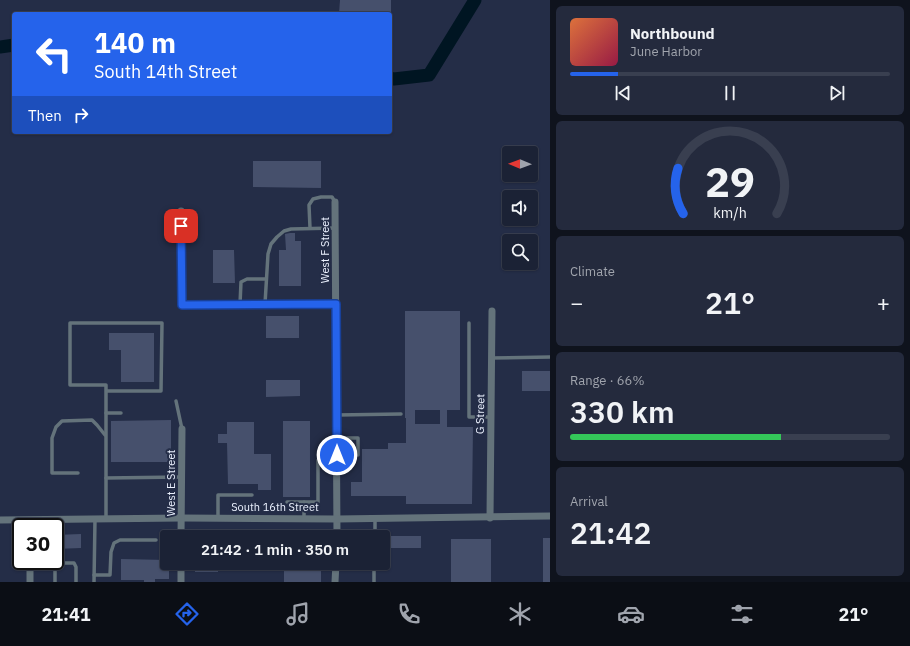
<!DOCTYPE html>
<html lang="en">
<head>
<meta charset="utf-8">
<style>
	:root { --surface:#1b2235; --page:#242a3d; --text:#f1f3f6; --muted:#a0a4ad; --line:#393f50; --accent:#2563eb }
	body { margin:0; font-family:"IBM Plex Sans",sans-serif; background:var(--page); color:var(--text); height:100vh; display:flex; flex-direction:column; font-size:15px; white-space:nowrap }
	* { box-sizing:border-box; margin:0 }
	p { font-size:13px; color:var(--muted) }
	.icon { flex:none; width:22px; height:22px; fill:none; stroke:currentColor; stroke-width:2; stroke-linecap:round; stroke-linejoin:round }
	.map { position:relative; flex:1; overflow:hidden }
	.drawer { display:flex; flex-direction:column; gap:6px; padding:6px; background:#0f131d; width:360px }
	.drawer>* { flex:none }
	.banner { position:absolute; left:12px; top:12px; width:380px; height:122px; border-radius:4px; box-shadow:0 1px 3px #0004,0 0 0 1px var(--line); background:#2563eb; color:#fff; overflow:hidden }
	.needle { width:26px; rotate:271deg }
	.buttons { position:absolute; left:502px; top:146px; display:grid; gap:8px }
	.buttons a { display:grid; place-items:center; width:36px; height:36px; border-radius:4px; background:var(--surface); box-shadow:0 1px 3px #0004,0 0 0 1px var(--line); font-size:20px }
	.speed { position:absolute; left:12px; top:518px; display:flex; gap:8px; font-size:20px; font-weight:700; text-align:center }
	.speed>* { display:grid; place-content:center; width:52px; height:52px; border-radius:50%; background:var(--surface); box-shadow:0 1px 3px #0004,0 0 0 1px var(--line); line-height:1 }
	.speed .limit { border:2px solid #111; border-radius:6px; background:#fff; color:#111 }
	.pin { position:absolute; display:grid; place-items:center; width:34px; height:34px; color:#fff; margin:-17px; border-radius:8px; box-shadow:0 2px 6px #0006 }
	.me { position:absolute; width:44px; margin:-22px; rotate:0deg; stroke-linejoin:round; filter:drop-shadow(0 0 3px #0008) }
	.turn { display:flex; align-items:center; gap:14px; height:84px; padding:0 16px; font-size:18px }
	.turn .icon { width:52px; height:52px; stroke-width:2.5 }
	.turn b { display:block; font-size:28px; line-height:34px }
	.then { display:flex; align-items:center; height:38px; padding:0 16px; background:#0003; gap:8px; font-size:15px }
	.big { font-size:30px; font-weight:600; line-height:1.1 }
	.drawer .widget { flex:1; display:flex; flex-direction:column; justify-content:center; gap:6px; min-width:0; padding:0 14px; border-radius:6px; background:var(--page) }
	.drawer .dial { align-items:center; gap:0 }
	.dial svg { height:104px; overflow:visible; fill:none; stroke:var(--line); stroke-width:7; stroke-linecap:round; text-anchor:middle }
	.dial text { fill:var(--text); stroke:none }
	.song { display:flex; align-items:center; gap:12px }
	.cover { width:48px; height:48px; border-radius:6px; background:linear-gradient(135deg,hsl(20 70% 55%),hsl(340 70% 35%)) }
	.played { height:4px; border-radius:2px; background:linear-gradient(90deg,var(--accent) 15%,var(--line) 15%) }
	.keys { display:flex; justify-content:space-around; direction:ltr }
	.heat { display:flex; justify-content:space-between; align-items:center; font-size:22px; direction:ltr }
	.charge { height:6px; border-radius:3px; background:linear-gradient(90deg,#34c759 66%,var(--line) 0) }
	.trip { position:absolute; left:160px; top:530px; width:230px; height:40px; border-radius:4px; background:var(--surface); box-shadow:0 1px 3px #0004,0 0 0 1px var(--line); font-weight:600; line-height:40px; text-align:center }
	.dock { display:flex; height:64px; justify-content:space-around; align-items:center; background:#0b0e15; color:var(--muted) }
	.dock .icon { width:28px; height:28px }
	.dock .active { color:var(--accent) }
	.dock b { font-size:18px; color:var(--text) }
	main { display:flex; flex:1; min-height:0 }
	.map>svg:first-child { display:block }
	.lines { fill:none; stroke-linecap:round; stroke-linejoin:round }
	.river { stroke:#001522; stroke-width:13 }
	.building { fill:#46506c; fill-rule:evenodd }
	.lane { stroke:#64737b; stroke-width:3.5 }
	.street { stroke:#64737b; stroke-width:7 }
	.route-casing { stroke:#184099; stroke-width:10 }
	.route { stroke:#2563eb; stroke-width:7 }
	.labels { text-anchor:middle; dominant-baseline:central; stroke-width:4; stroke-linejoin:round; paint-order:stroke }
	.street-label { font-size:11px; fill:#ebf1fe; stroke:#242d47 }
</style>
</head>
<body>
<main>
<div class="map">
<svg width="550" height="582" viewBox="0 0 550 582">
	<rect width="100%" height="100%" fill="#242d47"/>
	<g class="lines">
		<g class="river">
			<path d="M0,47L14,45"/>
			<path d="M390,78L394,79L429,75L475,0"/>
		</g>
	</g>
	<g class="building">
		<path d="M340,0H391V14H339Z"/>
		<path d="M253,161H321V188L253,187Z"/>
		<path d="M290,233H295V241H301V286H279V250H286L285,234Z"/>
		<path d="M213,250H234L235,283H213Z"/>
		<path d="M405,311H460V410H447V427H473L472,504H406V496H351V482H362V449H388V443H406V418H405ZM415,410H440V424H415Z"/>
		<rect x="266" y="316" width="33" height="22"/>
		<path d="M109,333H154V382H121V350H109Z"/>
		<rect x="522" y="371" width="28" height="20"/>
		<path d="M266,380H300V396L266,397Z"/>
		<path d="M171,420V462H111V421Z"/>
		<rect x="283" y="421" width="27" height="76"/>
		<path d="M227,422H254V454H271V490H258V484H228L227,443H218V434H227Z"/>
		<path d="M81,534V548L55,549V535Z"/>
		<rect x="385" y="536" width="36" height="12"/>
		<rect x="543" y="538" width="7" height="44"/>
		<rect x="451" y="539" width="40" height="43"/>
		<path d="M121,559L167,560V563H169V579H155V582H144V580H121Z"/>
		<rect x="195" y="563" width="23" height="9"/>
		<path d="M291,563H321V582H284V566H291Z"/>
	</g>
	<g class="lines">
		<g class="lane">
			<path d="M310,228L309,205L313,199L321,197H332L335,202"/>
			<path d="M240,304L241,282L247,279H266"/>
			<path d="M265,304L268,254L271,244L277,237L284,231L291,229L335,228"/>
			<path d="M469,323V417H491"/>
			<path d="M491,358L550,357"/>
			<path d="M176,401L182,429"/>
			<path d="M106,413H121"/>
			<path d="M337,415L401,414"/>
			<path d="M337,438H358V455H337"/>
			<path d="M78,473H52V438L56,427L62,421L92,420L97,425L105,435"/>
			<path d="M106,478L182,477"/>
			<path d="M287,502H318V460H336"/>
			<path d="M304,502V519"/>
			<path d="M218,518V495H252"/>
			<path d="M106,519V391H161L162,323H70V385H106V391"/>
			<path d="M375,537V518"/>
			<path d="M94,575H110L111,552L114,543L120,540H156"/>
			<path d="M55,582V565L58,563H74L76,567V582"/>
			<path d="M94,582L95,519"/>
			<path d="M374,582V563"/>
		</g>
		<g class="street">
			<path d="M335,202L337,537"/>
			<path d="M181,211L182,305L336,304"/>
			<path d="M490,518L492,311"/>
			<path d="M0,520L182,518L337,519L550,516"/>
			<path d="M181,537L182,429"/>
			<path d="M30,582V561"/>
			<path d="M181,582V563"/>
			<path d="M335,582L336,563"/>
		</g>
	</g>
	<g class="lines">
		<g class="route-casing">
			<path id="route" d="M181,226L182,305L336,304L337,455"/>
		</g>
		<use href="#route" class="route"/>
	</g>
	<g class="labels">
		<g class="street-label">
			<text transform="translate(325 250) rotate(-90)">West F Street</text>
			<text transform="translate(480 414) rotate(-89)">G Street</text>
			<text transform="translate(171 483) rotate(-90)">West E Street</text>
			<text x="275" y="507">South 16th Street</text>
		</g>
	</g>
</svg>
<div class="buttons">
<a><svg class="needle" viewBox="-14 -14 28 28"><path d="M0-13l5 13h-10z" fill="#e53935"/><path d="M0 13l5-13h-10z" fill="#a0a4ad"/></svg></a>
<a><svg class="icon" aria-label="sound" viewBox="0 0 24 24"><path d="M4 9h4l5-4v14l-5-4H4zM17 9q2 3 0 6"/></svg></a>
<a><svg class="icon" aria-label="search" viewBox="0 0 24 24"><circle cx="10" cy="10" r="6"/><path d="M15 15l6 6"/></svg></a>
</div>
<div class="speed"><div class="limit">30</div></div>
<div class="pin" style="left:181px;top:226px;background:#d93025"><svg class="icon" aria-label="arrive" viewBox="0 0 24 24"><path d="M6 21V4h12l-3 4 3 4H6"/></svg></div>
<svg class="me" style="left:337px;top:455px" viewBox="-20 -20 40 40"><circle r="17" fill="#2563eb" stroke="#fff" stroke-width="3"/><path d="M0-11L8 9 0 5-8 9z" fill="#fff"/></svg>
<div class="trip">21:42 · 1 min · 350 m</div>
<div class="banner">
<div class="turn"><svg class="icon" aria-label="left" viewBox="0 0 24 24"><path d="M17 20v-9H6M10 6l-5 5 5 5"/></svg><div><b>140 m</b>South 14th Street</div></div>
<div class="then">Then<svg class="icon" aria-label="right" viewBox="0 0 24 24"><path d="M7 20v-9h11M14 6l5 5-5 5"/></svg></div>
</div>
</div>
<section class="drawer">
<div class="widget">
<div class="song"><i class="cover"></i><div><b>Northbound</b><p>June Harbor</p></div></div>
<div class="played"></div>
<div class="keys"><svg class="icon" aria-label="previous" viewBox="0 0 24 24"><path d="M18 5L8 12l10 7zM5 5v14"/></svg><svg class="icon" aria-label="pause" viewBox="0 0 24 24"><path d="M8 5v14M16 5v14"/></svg><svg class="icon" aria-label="next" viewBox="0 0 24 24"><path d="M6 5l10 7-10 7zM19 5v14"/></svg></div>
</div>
<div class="widget dial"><svg viewBox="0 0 100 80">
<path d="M14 69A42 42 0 1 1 86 69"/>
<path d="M14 69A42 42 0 0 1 10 34" stroke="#2563eb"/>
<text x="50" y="56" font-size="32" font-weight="700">29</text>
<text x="50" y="72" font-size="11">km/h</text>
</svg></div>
<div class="widget"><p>Climate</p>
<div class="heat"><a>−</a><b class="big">21°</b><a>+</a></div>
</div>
<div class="widget"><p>Range · 66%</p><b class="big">330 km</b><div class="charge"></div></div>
<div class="widget"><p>Arrival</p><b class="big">21:42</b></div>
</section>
</main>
<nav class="dock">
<b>21:41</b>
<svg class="icon active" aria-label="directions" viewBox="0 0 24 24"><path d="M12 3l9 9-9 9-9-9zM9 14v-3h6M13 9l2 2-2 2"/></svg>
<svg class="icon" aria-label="music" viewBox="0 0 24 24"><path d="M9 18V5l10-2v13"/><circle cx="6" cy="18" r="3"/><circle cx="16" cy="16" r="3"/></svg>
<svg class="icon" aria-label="phone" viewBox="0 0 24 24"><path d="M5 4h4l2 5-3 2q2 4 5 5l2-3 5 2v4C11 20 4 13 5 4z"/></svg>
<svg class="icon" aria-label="climate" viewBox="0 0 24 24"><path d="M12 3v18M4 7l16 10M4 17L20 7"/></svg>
<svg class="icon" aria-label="car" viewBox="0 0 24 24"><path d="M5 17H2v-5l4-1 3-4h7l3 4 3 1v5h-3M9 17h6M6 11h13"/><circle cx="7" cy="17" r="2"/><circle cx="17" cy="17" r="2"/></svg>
<svg class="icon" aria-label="filters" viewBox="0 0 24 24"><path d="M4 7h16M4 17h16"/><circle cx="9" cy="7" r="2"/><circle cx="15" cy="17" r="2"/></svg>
<b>21°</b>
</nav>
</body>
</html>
